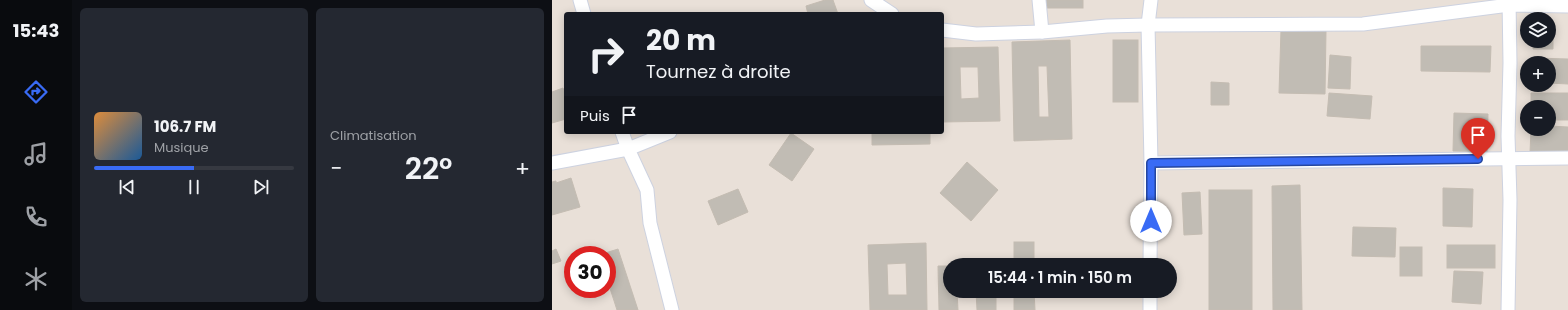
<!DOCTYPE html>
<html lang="fr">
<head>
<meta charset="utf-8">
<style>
	:root { --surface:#171b24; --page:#242831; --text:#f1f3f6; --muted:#9ea1a6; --line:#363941; --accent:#396bf5 }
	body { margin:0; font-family:Poppins,sans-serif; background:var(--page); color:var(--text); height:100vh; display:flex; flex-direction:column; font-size:15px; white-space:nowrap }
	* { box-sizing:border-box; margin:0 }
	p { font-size:13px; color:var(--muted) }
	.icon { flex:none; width:22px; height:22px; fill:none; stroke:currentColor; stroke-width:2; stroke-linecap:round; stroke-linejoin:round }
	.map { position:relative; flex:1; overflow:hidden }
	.sheet { display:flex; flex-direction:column; gap:8px; padding:8px; background:#0d0f14; width:480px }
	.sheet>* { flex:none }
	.top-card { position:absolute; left:12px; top:12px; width:380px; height:122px; border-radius:4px; box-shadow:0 2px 10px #0003; background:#171b24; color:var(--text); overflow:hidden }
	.fabs { position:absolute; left:968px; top:12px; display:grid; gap:8px }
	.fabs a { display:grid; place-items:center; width:36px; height:36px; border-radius:50%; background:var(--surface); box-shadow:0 2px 10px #0003; font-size:20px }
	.speed { position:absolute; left:12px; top:246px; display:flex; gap:8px; font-size:20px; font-weight:700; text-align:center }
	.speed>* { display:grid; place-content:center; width:52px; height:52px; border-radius:50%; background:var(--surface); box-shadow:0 2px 10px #0003; line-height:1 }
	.speed .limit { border:6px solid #d22; background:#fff; color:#111 }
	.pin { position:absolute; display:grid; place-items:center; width:34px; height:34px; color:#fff; margin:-41px -17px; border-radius:50% 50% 50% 0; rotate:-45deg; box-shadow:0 0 4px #0007 }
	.pin .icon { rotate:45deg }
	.me { position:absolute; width:44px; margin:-22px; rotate:0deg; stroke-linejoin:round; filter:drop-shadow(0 0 3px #0008) }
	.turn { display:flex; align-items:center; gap:14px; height:84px; padding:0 16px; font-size:18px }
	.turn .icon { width:52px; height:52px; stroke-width:2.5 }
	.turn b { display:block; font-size:28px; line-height:34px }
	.then { display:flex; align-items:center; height:38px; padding:0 16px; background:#0003; gap:8px; font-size:15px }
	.big { font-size:30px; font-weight:600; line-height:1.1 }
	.sheet .card { flex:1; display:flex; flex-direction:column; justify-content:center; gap:6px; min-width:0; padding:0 14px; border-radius:6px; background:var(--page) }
	.song { display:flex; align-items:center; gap:12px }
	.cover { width:48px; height:48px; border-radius:6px; background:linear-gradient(135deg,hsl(30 70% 55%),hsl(210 70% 35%)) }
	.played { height:4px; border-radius:2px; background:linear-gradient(90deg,var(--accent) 50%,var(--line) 50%) }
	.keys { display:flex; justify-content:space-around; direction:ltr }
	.heat { display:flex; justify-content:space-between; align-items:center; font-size:22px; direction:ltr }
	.sheet .tiles { flex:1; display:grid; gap:8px; grid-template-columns:repeat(2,1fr) }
	.trip { position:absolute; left:391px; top:258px; width:234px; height:40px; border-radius:20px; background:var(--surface); box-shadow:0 2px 10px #0003; font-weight:600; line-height:40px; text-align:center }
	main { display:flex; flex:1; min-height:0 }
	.tab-bar { display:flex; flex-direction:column; width:72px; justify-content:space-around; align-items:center; background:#090b0e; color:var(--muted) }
	.tab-bar .icon { width:28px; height:28px }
	.tab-bar .active { color:var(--accent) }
	.tab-bar b { font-size:18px; color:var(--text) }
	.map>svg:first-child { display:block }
	.building { fill:#c1bcb4; stroke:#c4bcb2; fill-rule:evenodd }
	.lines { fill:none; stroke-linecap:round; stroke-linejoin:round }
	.street-casing { stroke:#cdd2e0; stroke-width:15 }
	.street { stroke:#fff; stroke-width:13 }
	.route-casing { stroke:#25469f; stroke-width:10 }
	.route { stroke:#396bf5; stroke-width:7 }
</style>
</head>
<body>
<main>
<nav class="tab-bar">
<b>15:43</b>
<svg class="icon active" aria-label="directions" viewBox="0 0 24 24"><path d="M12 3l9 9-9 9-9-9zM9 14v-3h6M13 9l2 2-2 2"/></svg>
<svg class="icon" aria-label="music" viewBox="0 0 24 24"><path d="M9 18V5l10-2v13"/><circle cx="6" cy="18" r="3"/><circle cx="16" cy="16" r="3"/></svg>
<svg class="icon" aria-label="phone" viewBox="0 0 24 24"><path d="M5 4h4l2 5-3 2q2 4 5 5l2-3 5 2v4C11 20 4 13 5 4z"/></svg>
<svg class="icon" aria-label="climate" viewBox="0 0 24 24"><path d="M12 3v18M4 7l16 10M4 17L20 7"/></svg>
</nav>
<section class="sheet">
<div class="tiles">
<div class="card">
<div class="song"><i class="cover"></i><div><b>106.7 FM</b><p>Musique</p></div></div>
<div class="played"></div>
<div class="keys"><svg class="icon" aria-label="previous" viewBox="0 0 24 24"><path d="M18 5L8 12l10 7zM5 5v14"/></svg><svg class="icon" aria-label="pause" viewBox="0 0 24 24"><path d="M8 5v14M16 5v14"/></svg><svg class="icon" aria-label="next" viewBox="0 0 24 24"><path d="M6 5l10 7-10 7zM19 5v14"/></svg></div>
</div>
<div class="card"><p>Climatisation</p>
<div class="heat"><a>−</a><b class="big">22°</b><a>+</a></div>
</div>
</div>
</section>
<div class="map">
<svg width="1016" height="310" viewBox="0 0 1016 310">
	<rect width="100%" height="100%" fill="#e9e0d8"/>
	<g class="building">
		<path d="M273,0H281L286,14H256L254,6Z"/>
		<rect x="493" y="0" width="38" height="8"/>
		<path d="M997,22H1001V49H981V41H997Z"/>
		<path d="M729,30H774L773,94L727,93Z"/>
		<path d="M518,40L520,139L462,141L460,42ZM486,66H495L497,117H487Z"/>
		<rect x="561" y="40" width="25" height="62"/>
		<path d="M869,46H939L938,72L869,71Z"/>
		<path d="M446,47L448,121L390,122V48ZM408,67H426L427,98L409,99Z"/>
		<path d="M778,55L799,57L798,89L776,88Z"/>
		<path d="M983,58L1016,59V84L997,83V63H983Z"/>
		<path d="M659,82L677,83V105H659Z"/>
		<path d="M11,88L14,98V119L0,123V92Z"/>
		<path d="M777,93L820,96L818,119L775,116Z"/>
		<path d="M979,93H1016V120H997V107H979Z"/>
		<path d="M902,113L936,114L935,152L901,151Z"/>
		<path d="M997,126L1016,127V154L978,153L979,129H997Z"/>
		<path d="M320,132H378V144L320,145Z"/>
		<path d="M239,133L262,149L240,181L217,165Z"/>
		<path d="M415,162L446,190L419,221L388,193Z"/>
		<path d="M19,178L28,207L0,215V182L4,181V183Z"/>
		<path d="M748,185L750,310H721L720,186Z"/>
		<path d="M891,188L921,189L920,227L891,226Z"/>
		<path d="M186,189L196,212L166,225L156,201Z"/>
		<rect x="657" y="190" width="43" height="120"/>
		<path d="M648,192L650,234L632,235L630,193Z"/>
		<path d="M801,227L844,228L843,257L800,256Z"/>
		<rect x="462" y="242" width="20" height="23"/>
		<path d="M374,243L375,310H318L316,245ZM354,263L355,295H336L335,264Z"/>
		<rect x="895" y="245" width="48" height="23"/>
		<rect x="848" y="247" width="22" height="29"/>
		<path d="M4,249L9,261L0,264V251Z"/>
		<path d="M66,249L86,310H65L55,279V255H47Z"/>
		<path d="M386,266H398V291H405L406,310H387Z"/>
		<path d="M902,271L931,272L929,304L900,302Z"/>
		<path d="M424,291H444V310H425Z"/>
		<path d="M462,291H482L483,310H462Z"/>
	</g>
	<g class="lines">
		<g class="street-casing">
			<g id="street">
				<path d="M28,0L32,14"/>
				<path d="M319,0L340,14"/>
				<path d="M487,0L490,32"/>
				<path d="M390,30L424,34L490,32L555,26L596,25L811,24L957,5L1016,6"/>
				<path d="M70,132L76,149L95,190L98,223L120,310"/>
				<path d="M0,163L76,149L118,132"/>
				<path d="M599,163L1016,158"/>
				<path d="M598,265L599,163L596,25L599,0"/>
				<path d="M598,310V291"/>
				<path d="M956,310L958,200L956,136L958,63L957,0"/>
			</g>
		</g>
		<use href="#street" class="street"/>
	</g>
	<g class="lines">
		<g class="route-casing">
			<path id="route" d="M599,221V163L926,159"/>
		</g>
		<use href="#route" class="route"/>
	</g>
</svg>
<div class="fabs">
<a><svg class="icon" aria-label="layers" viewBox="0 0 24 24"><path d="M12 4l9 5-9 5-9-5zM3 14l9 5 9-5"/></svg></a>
<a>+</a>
<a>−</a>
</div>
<div class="speed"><div class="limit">30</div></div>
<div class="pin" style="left:926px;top:159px;background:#d93025"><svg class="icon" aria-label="arrive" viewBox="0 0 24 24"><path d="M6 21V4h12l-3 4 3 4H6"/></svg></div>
<svg class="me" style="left:599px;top:221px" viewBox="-20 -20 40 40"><circle r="19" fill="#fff"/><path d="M0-13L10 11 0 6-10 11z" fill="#396bf5"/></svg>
<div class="trip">15:44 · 1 min · 150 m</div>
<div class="top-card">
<div class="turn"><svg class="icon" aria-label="right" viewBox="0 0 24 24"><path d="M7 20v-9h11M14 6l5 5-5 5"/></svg><div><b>20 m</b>Tournez à droite</div></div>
<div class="then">Puis<svg class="icon" aria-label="arrive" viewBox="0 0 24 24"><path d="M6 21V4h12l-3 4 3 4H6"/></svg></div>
</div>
</div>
</main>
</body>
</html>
